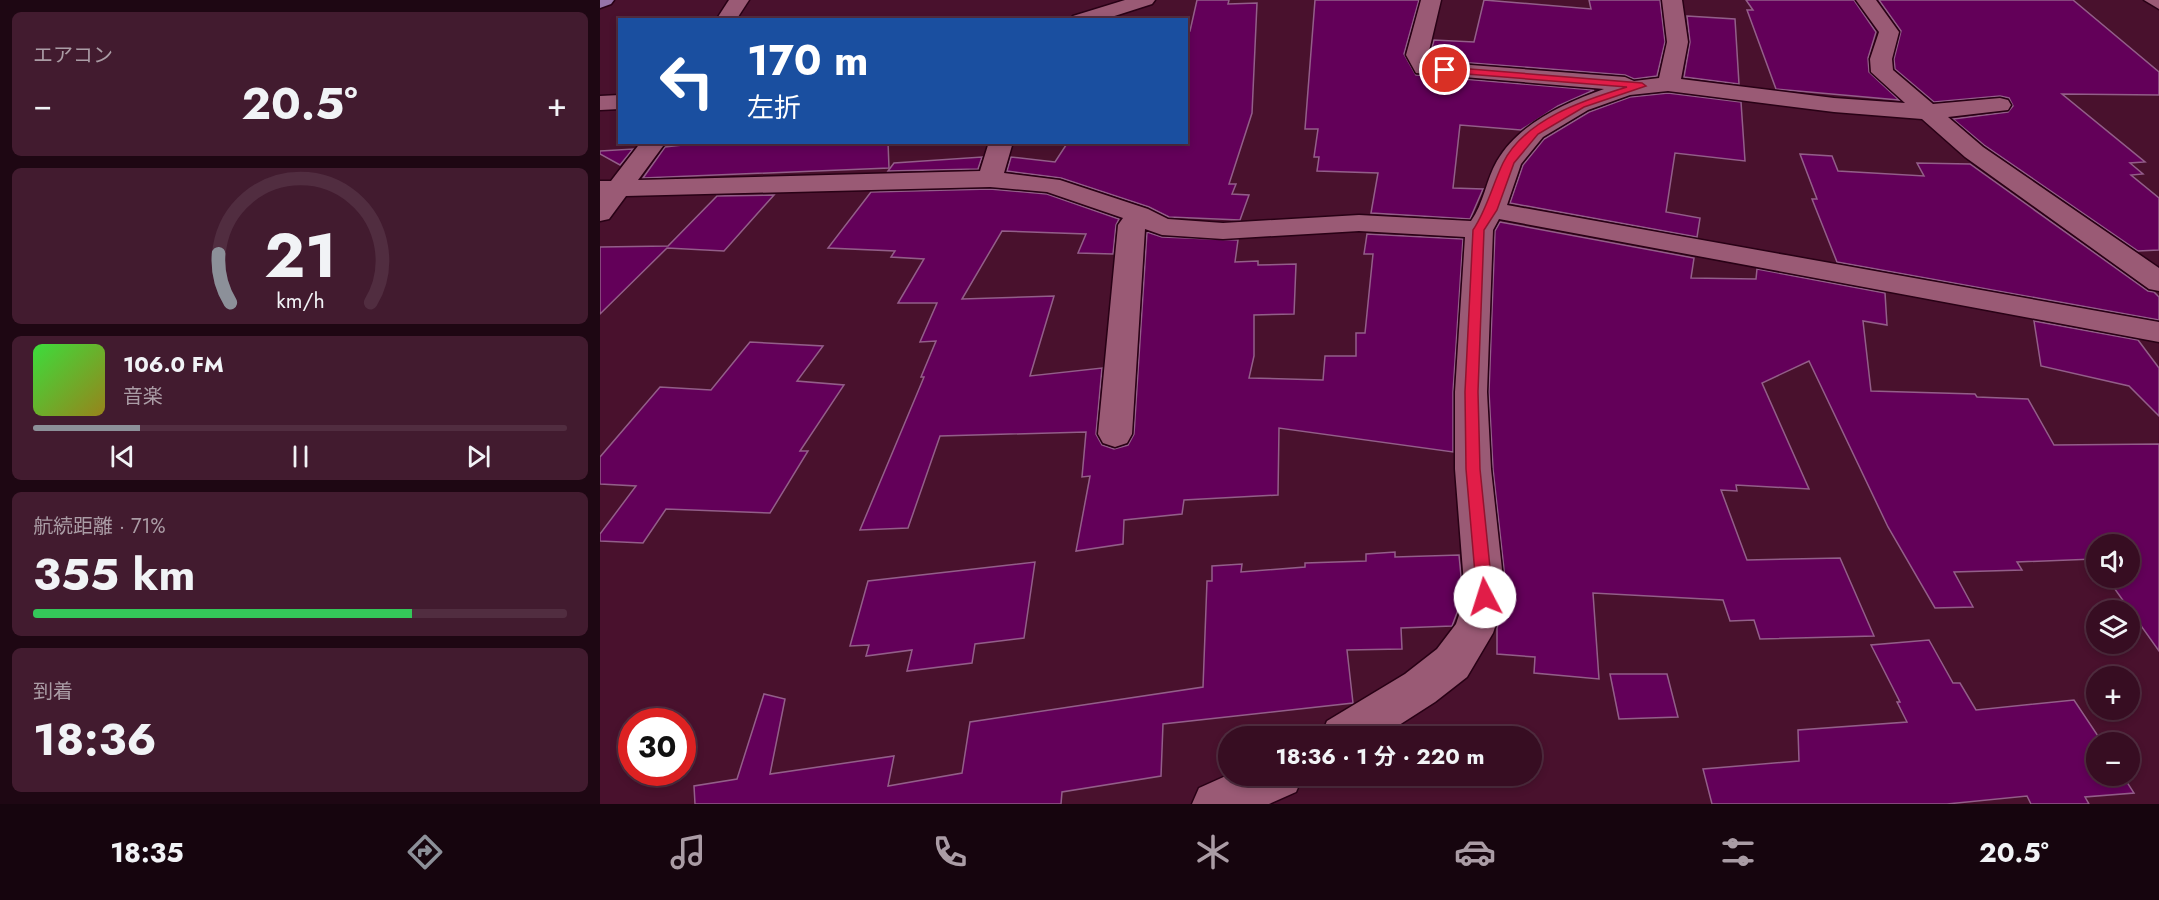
<!DOCTYPE html>
<html lang="ja">
<head>
<meta charset="utf-8">
<style>
	:root { --surface:#370d22; --page:#421b2f; --text:#f1f3f6; --muted:#aa9ca5; --line:#512d40; --accent:#8c9099 }
	body { margin:0; font-family:Jost,"Noto Sans JP",sans-serif; background:var(--page); color:var(--text); height:100vh; display:flex; flex-direction:column; font-size:22px; white-space:nowrap }
	* { box-sizing:border-box; margin:0 }
	p { font-size:20px; color:var(--muted) }
	.icon { flex:none; width:33px; height:33px; fill:none; stroke:currentColor; stroke-width:2; stroke-linecap:round; stroke-linejoin:round }
	.map { position:relative; flex:1; overflow:hidden }
	.side { display:flex; flex-direction:column; gap:12px; padding:12px; background:#1e0713; width:600px }
	.side>* { flex:none }
	.top-card { position:absolute; left:18px; top:18px; width:570px; height:126px; border-radius:0px; box-shadow:0 3px 9px #0003,0 0 0 2px var(--line); background:#1a4fa0; color:#fff; overflow:hidden }
	.tools { position:absolute; left:1486px; top:534px; display:grid; gap:12px }
	.tools a { display:grid; place-items:center; width:54px; height:54px; border-radius:50%; background:var(--surface); box-shadow:0 3px 9px #0003,0 0 0 2px var(--line); font-size:30px }
	.speed { position:absolute; left:18px; top:708px; display:flex; gap:12px; font-size:30px; font-weight:700; text-align:center }
	.speed>* { display:grid; place-content:center; width:78px; height:78px; border-radius:50%; background:var(--surface); box-shadow:0 3px 9px #0003,0 0 0 2px var(--line); line-height:1 }
	.speed .limit { border:9px solid #d22; background:#fff; color:#111 }
	.pin { position:absolute; display:grid; place-items:center; width:51px; height:51px; color:#fff; margin:-26px; border:3px solid #fff; border-radius:50%; box-shadow:0 2px 6px #0007 }
	.me { position:absolute; width:66px; margin:-33px; rotate:355deg; stroke-linejoin:round; filter:drop-shadow(0 0 4px #0008) }
	.turn { display:flex; align-items:center; gap:21px; height:126px; padding:0 30px; font-size:27px }
	.turn .icon { width:78px; height:78px; stroke-width:2.5 }
	.turn b { display:block; font-size:42px; line-height:51px }
	.big { font-size:45px; font-weight:700; line-height:1.1 }
	.side .widget { flex:1; display:flex; flex-direction:column; justify-content:center; gap:9px; min-width:0; padding:0 21px; border-radius:9px; background:var(--page) }
	.side .dial { align-items:center; gap:0 }
	.dial svg { height:156px; overflow:visible; fill:none; stroke:var(--line); stroke-width:7; stroke-linecap:round; text-anchor:middle }
	.dial text { fill:var(--text); stroke:none }
	.song { display:flex; align-items:center; gap:18px }
	.cover { width:72px; height:72px; border-radius:9px; background:linear-gradient(135deg,hsl(120 70% 55%),hsl(50 70% 35%)) }
	.played { height:6px; border-radius:3px; background:linear-gradient(90deg,var(--accent) 20%,var(--line) 20%) }
	.keys { display:flex; justify-content:space-around; direction:ltr }
	.heat { display:flex; justify-content:space-between; align-items:center; font-size:33px; direction:ltr }
	.charge { height:9px; border-radius:4px; background:linear-gradient(90deg,#34c759 71%,var(--line) 0) }
	.trip { position:absolute; left:618px; top:726px; width:324px; height:60px; border-radius:30px; background:var(--surface); box-shadow:0 3px 9px #0003,0 0 0 2px var(--line); font-weight:700; line-height:60px; text-align:center }
	.tab-bar { display:flex; height:96px; justify-content:space-around; align-items:center; background:#16050e; color:var(--muted) }
	.tab-bar .icon { width:42px; height:42px }
	.tab-bar .selected { color:var(--accent) }
	.tab-bar b { font-size:27px; color:var(--text) }
	main { display:flex; flex:1; min-height:0 }
	.map>svg:first-child { display:block }
	.building { fill:#630059; stroke:#935e89; stroke-width:1.5 }
	.lines { fill:none; stroke-linecap:round; stroke-linejoin:round }
	.minor-casing { stroke:#280115; stroke-width:3 }
	.major-casing { stroke:#280115; stroke-width:3 }
	.minor { fill:#9a5a75; fill-rule:evenodd }
	.major { fill:#9673a9; fill-rule:evenodd }
	.route { fill:#e11d48; stroke:#92132f; stroke-width:1.5 }
</style>
</head>
<body>
<main>
<section class="side">
<div class="widget"><p>エアコン</p>
<div class="heat"><a>−</a><b class="big">20.5°</b><a>+</a></div>
</div>
<div class="widget dial"><svg viewBox="0 0 100 80">
<path d="M14 69A42 42 0 1 1 86 69"/>
<path d="M14 69A42 42 0 0 1 8 44" stroke="#8c9099"/>
<text x="50" y="56" font-size="32" font-weight="700">21</text>
<text x="50" y="72" font-size="11">km/h</text>
</svg></div>
<div class="widget">
<div class="song"><i class="cover"></i><div><b>106.0 FM</b><p>音楽</p></div></div>
<div class="played"></div>
<div class="keys"><svg class="icon" aria-label="previous" viewBox="0 0 24 24"><path d="M18 5L8 12l10 7zM5 5v14"/></svg><svg class="icon" aria-label="pause" viewBox="0 0 24 24"><path d="M8 5v14M16 5v14"/></svg><svg class="icon" aria-label="next" viewBox="0 0 24 24"><path d="M6 5l10 7-10 7zM19 5v14"/></svg></div>
</div>
<div class="widget"><p>航続距離 · 71%</p><b class="big">355 km</b><div class="charge"></div></div>
<div class="widget"><p>到着</p><b class="big">18:36</b></div>
</section>
<div class="map">
<svg width="1559" height="804" viewBox="0 0 1559 804">
	<rect width="100%" height="100%" fill="#49112d"/>
	<g class="building">
		<path d="M597,0H629L628,4L657,3L652,113L629,184H636L632,194L649,195L640,220L569,217L549,207L461,178L407,171L411,157L455,162L468,142H586V31H590Z"/>
		<path d="M715,0H819L804,54L816,75L994,90L958,106L921,130L860,125L853,188L883,189L870,219L771,213L778,173L717,171L719,157H714L718,129H705Z"/>
		<path d="M884,0L991,9L989,0H1060L1065,42L1057,76L1034,79L1025,75L833,60L830,55L834,40L874,42Z"/>
		<path d="M1146,0H1254L1276,32L1268,58L1269,72L1299,100L1176,89L1147,10H1153Z"/>
		<path d="M1279,0H1473L1559,72V95L1462,94L1545,162L1530,163L1543,174L1531,175L1559,198V250L1538,251L1384,145L1353,119L1408,112L1413,106L1409,98L1400,96L1334,102L1295,69L1294,59L1301,31Z"/>
		<path d="M1087,16L1135,19L1139,84L1084,77L1090,42Z"/>
		<path d="M1068,93L1141,102L1145,161L1075,153L1066,212L1100,218L1097,237L910,203L923,165L944,139L989,112L1030,97Z"/>
		<path d="M109,142H288L289,168L43,178L65,147Z"/>
		<path d="M33,149L20,165L0,154V151Z"/>
		<path d="M1200,154L1232,156L1238,171L1324,176L1317,163L1370,164L1548,291L1554,292L1559,297V320L1237,262L1212,199H1217Z"/>
		<path d="M382,157L378,169L288,171L294,163Z"/>
		<path d="M390,189L447,194L519,219L516,225L513,254L478,253L486,234L402,231L362,299L454,296L430,376L502,368L496,434L502,445L514,449L528,445L534,434L547,232L562,237L638,240L635,262L658,261V265L696,264L694,314L654,315V356L649,378L723,380L725,356H756V333H765L773,254H764L767,234L863,239L853,392V452L679,428L678,495L584,500L582,514L524,520L523,544L476,551L490,476L482,477L486,432L340,436L308,528L260,530L324,377H321L336,341L320,342L337,303H298L324,259L291,257L295,251L228,248L271,192Z"/>
		<path d="M174,195L124,251L67,248L0,314V247L68,246L117,196Z"/>
		<path d="M900,222L1094,258L1091,278L1156,279L1157,269L1285,293L1287,325L1263,321L1271,391L1375,394L1377,397L1428,399L1454,445L1559,444V651L1507,578H1530V544H1497V563L1494,559L1417,562L1422,570L1354,572L1373,607L1335,608L1288,527L1209,361L1162,383L1209,489L1136,485L1137,491L1121,490L1147,560L1240,558L1274,636L1160,639L1154,620L1130,621L1123,600L993,593L999,679L934,673L935,657L897,654V628L907,597L893,469L889,392L895,231Z"/>
		<path d="M1434,321L1538,340L1559,368V416L1529,386L1441,366Z"/>
		<path d="M150,342L223,346L197,381L244,385L200,451H208L170,513L66,509L43,543L0,541V534L36,486L0,484V457L60,387L111,390Z"/>
		<path d="M795,552V557L859,555L863,597L852,626L801,628L802,649L747,650L753,703L563,724L561,776L462,792L461,804H95L94,786L137,779L164,694L185,699L170,774L294,756L288,786L362,773L370,722L603,687L607,581H612V566L642,564L641,572L705,567V563L766,561V554Z"/>
		<path d="M435,562L424,638L375,644L372,663L307,671L312,650L266,656L269,645L250,646L268,581Z"/>
		<path d="M1329,640L1353,683H1360L1376,710L1474,700L1502,742H1497V776H1523L1534,793L1485,797L1489,804H1431L1427,796L1347,804H1112L1103,769L1199,761L1198,730L1307,722L1297,702H1300L1271,645Z"/>
		<path d="M1010,674H1067L1078,717L1019,719Z"/>
	</g>
	<g class="lines">
		<g class="minor-casing">
			<g id="minor">
				<path d="M129,0H149L136,20H116Z"/>
				<path d="M525,0H555L552,4L502,20H470L473,16Z"/>
				<path d="M821,0H841L828,55L832,62L1025,77L1034,81L1059,78L1067,42L1062,0H1082L1088,42L1081,79L1234,98L1305,103L1271,72L1270,59L1279,32L1256,0H1276L1299,32L1292,59L1293,70L1333,104L1400,98L1408,100L1411,105L1408,110L1348,117L1383,147L1559,268V291L1549,289L1365,157L1322,119L1234,112L1068,91L1030,95L988,110L943,137L921,164L907,205L1559,322V342L899,219L893,230L887,392L891,469L905,597L893,633L867,677L835,702L782,736H721L727,721L805,674L837,649L856,624L865,597L855,469V392L865,237L759,231L623,239L562,235L545,229L532,434L527,443L515,447L503,443L498,434L518,225L523,218L447,192L390,187L26,196L9,219L0,221V181H11L41,142H66L38,180L380,171L389,142H413L404,173L460,180L548,209L568,219L623,223L759,215L871,221C884,203 886,180 897,161C919,123 965,103 1004,89L816,73L806,55Z"/>
				<path d="M1544,0H1559V9Z"/>
				<path d="M20,95V109L0,110V96Z"/>
				<path d="M628,775V776H703L696,792L669,804H592L599,788Z"/>
			</g>
		</g>
		<g class="major-casing">
			<path id="major" d="M0,0H14L11,4L0,8Z"/>
		</g>
		<use href="#minor" class="minor"/>
		<use href="#major" class="major"/>
	</g>
	<path class="route" d="M845,67L1042,83L1046,86L984,107L938,134L914,163L897,210L884,230L878,392L880,469L893,597L890,602L885,604L879,602L877,597L866,469L865,392L873,230C887,209 892,186 903,163C925,119 984,100 1027,87L842,72L841,70Z"/>
</svg>
<div class="tools">
<a><svg class="icon" aria-label="sound" viewBox="0 0 24 24"><path d="M4 9h4l5-4v14l-5-4H4zM17 9q2 3 0 6"/></svg></a>
<a><svg class="icon" aria-label="layers" viewBox="0 0 24 24"><path d="M12 4l9 5-9 5-9-5zM3 14l9 5 9-5"/></svg></a>
<a>+</a>
<a>−</a>
</div>
<div class="speed"><div class="limit">30</div></div>
<div class="pin" style="left:845px;top:70px;background:#d93025"><svg class="icon" aria-label="arrive" viewBox="0 0 24 24"><path d="M6 21V4h12l-3 4 3 4H6"/></svg></div>
<svg class="me" style="left:885px;top:597px" viewBox="-20 -20 40 40"><circle r="19" fill="#fff"/><path d="M0-13L10 11 0 6-10 11z" fill="#e11d48"/></svg>
<div class="trip">18:36 · 1 分 · 220 m</div>
<div class="top-card">
<div class="turn"><svg class="icon" aria-label="left" viewBox="0 0 24 24"><path d="M17 20v-9H6M10 6l-5 5 5 5"/></svg><div><b>170 m</b>左折</div></div>
</div>
</div>
</main>
<nav class="tab-bar">
<b>18:35</b>
<svg class="icon selected" aria-label="directions" viewBox="0 0 24 24"><path d="M12 3l9 9-9 9-9-9zM9 14v-3h6M13 9l2 2-2 2"/></svg>
<svg class="icon" aria-label="music" viewBox="0 0 24 24"><path d="M9 18V5l10-2v13"/><circle cx="6" cy="18" r="3"/><circle cx="16" cy="16" r="3"/></svg>
<svg class="icon" aria-label="phone" viewBox="0 0 24 24"><path d="M5 4h4l2 5-3 2q2 4 5 5l2-3 5 2v4C11 20 4 13 5 4z"/></svg>
<svg class="icon" aria-label="climate" viewBox="0 0 24 24"><path d="M12 3v18M4 7l16 10M4 17L20 7"/></svg>
<svg class="icon" aria-label="car" viewBox="0 0 24 24"><path d="M5 17H2v-5l4-1 3-4h7l3 4 3 1v5h-3M9 17h6M6 11h13"/><circle cx="7" cy="17" r="2"/><circle cx="17" cy="17" r="2"/></svg>
<svg class="icon" aria-label="filters" viewBox="0 0 24 24"><path d="M4 7h16M4 17h16"/><circle cx="9" cy="7" r="2"/><circle cx="15" cy="17" r="2"/></svg>
<b>20.5°</b>
</nav>
</body>
</html>
